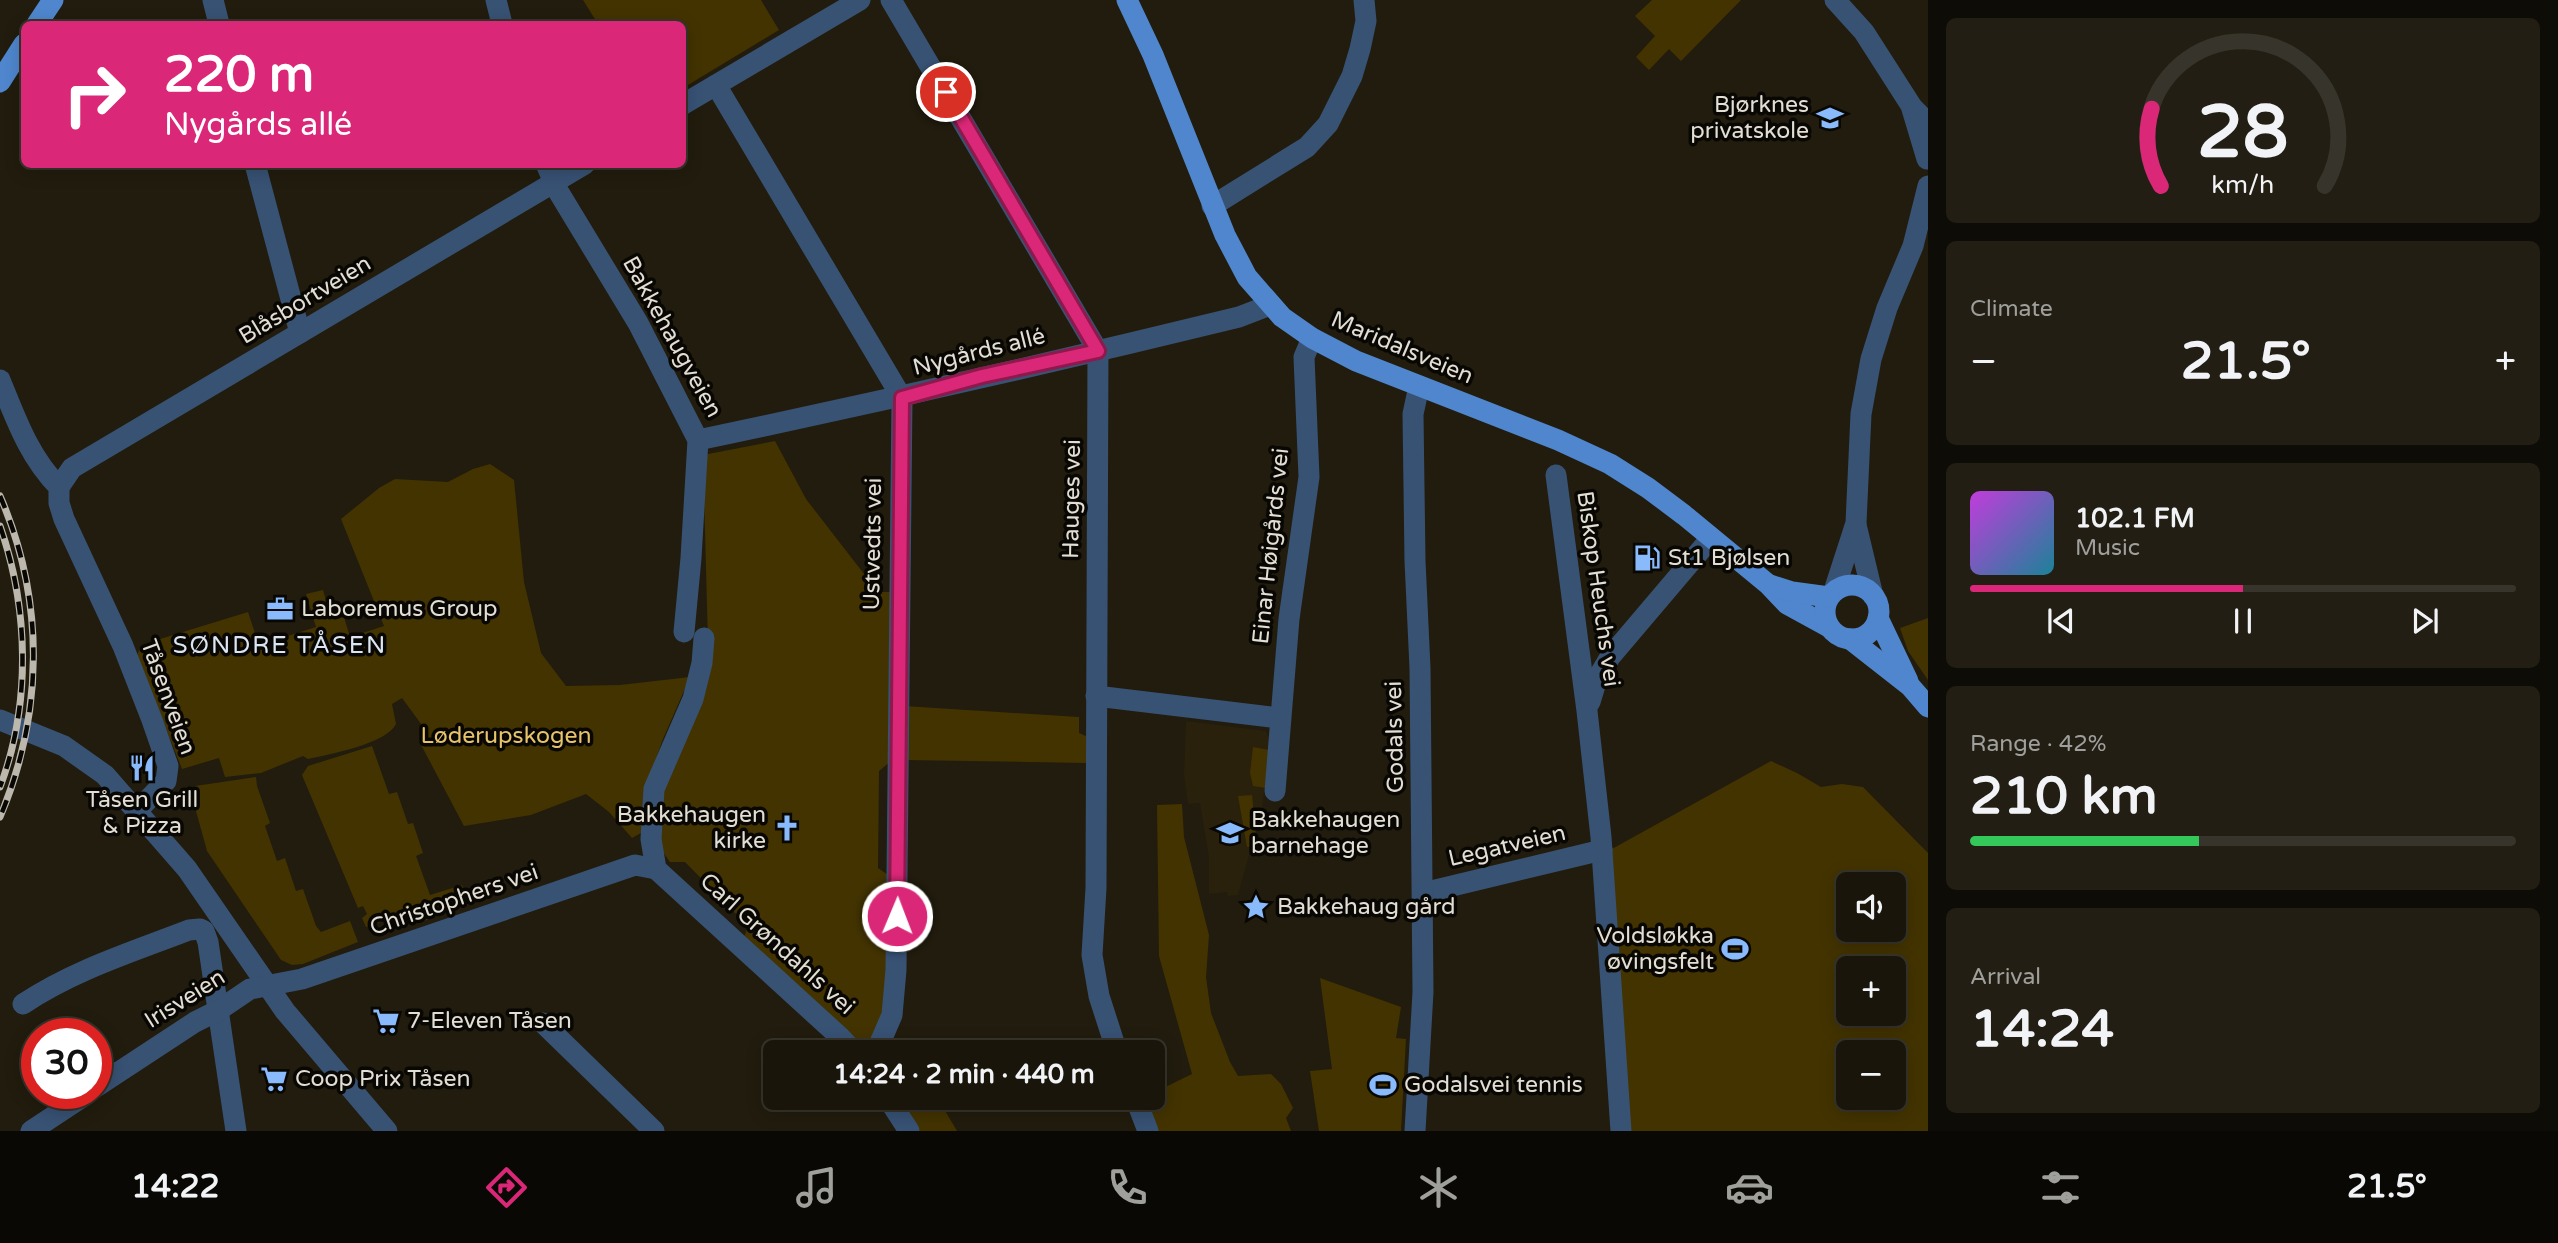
<!DOCTYPE html>
<html lang="en">
<head>
<meta charset="utf-8">
<style>
	:root { --surface:#19150a; --page:#221e13; --text:#f1f3f6; --muted:#9f9f9c; --line:#37342b; --accent:#db2777 }
	body { margin:0; font-family:"Varela Round",sans-serif; background:var(--page); color:var(--text); height:100vh; display:flex; flex-direction:column; font-size:26px; white-space:nowrap }
	* { box-sizing:border-box; margin:0 }
	p { font-size:23px; color:var(--muted) }
	.icon { flex:none; width:38px; height:38px; fill:none; stroke:currentColor; stroke-width:2; stroke-linecap:round; stroke-linejoin:round }
	.map { position:relative; flex:1; overflow:hidden }
	.sheet { display:flex; flex-direction:column; gap:18px; padding:18px; background:#0e0c06; width:630px }
	.sheet>* { flex:none }
	.hud { position:absolute; left:21px; top:21px; width:665px; height:147px; border-radius:10px; box-shadow:0 4px 18px #0003,0 0 0 2px var(--line); background:#db2777; color:#fff; overflow:hidden }
	.fabs { position:absolute; left:1836px; top:872px; display:grid; gap:14px }
	.fabs a { display:grid; place-items:center; width:70px; height:70px; border-radius:10px; background:var(--surface); box-shadow:0 4px 18px #0003,0 0 0 2px var(--line); font-size:35px }
	.speed { position:absolute; left:21px; top:1018px; display:flex; gap:14px; font-size:35px; font-weight:700; text-align:center }
	.speed>* { display:grid; place-content:center; width:91px; height:91px; border-radius:50%; background:var(--surface); box-shadow:0 4px 18px #0003,0 0 0 2px var(--line); line-height:1 }
	.speed .limit { border:10px solid #d22; background:#fff; color:#111 }
	.pin { position:absolute; display:grid; place-items:center; width:60px; height:60px; color:#fff; margin:-30px; border:4px solid #fff; border-radius:50%; box-shadow:0 2px 7px #0007 }
	.me { position:absolute; width:77px; margin:-38px; rotate:1deg; stroke-linejoin:round; filter:drop-shadow(0 0 5px #0008) }
	.turn { display:flex; align-items:center; gap:24px; height:147px; padding:0 28px; font-size:32px }
	.turn .icon { width:91px; height:91px; stroke-width:2.5 }
	.turn b { display:block; font-size:49px; line-height:60px }
	.big { font-size:52px; font-weight:700; line-height:1.1 }
	.sheet .tile { flex:1; display:flex; flex-direction:column; justify-content:center; gap:10px; min-width:0; padding:0 24px; border-radius:10px; background:var(--page) }
	.sheet .dial { align-items:center; gap:0 }
	.dial svg { height:182px; overflow:visible; fill:none; stroke:var(--line); stroke-width:7; stroke-linecap:round; text-anchor:middle }
	.dial text { fill:var(--text); stroke:none }
	.song { display:flex; align-items:center; gap:21px }
	.cover { width:84px; height:84px; border-radius:10px; background:linear-gradient(135deg,hsl(290 70% 55%),hsl(190 70% 35%)) }
	.played { height:7px; border-radius:4px; background:linear-gradient(90deg,var(--accent) 50%,var(--line) 50%) }
	.keys { display:flex; justify-content:space-around; direction:ltr }
	.heat { display:flex; justify-content:space-between; align-items:center; font-size:38px; direction:ltr }
	.charge { height:10px; border-radius:5px; background:linear-gradient(90deg,#34c759 42%,var(--line) 0) }
	.trip { position:absolute; left:763px; top:1040px; width:402px; height:70px; border-radius:10px; background:var(--surface); box-shadow:0 4px 18px #0003,0 0 0 2px var(--line); font-weight:700; line-height:70px; text-align:center }
	.tabs { display:flex; height:112px; justify-content:space-around; align-items:center; background:#0a0804; color:var(--muted) }
	.tabs .icon { width:49px; height:49px }
	.tabs .selected { color:var(--accent) }
	.tabs b { font-size:32px; color:var(--text) }
	main { display:flex; flex:1; min-height:0 }
	.map>svg:first-child { display:block }
	.built { fill:#29210b }
	.green { fill:#433301; fill-rule:evenodd }
	.lines { fill:none; stroke-linecap:round; stroke-linejoin:round }
	.minor { stroke:#385274; stroke-width:21 }
	.major { stroke:#4f86cd; stroke-width:21 }
	.rail-casing { stroke:#bcb8ad; stroke-width:7 }
	.rail { stroke:#090703; stroke-width:4.5; stroke-dasharray:13; stroke-linecap:butt }
	.route-casing { stroke:#8e194d; stroke-width:18 }
	.route { stroke:#db2777; stroke-width:12 }
	.labels { text-anchor:middle; dominant-baseline:central; stroke-width:7; stroke-linejoin:round; paint-order:stroke }
	.poi-label { font-size:23px; fill:#e2ded4; stroke:#090703; text-anchor:start }
	.street-label { font-size:23px; fill:#e2ded4; stroke:#090703 }
	.park-label { font-size:23px; fill:#e7c46c; stroke:#090703 }
	.neighbourhood-label { font-size:24px; letter-spacing:2px; fill:#dce5f2; stroke:#090703 }
</style>
</head>
<body>
<main>
<div class="map">
<svg width="1928" height="1131" viewBox="0 0 1928 1131">
	<rect width="100%" height="100%" fill="#211c0d"/>
	<path class="built" d="M1186,721L1266,731L1270,741L1262,808L1238,895L1228,896L1227,892L1209,894V858L1200,803L1188,804L1184,775Z"/>
	<g class="green">
		<path d="M583,0H761L779,30L683,88L682,24H598Z"/>
		<path d="M1652,0H1741L1681,61L1669,49L1649,70L1636,57L1655,36L1635,16Z"/>
		<path d="M775,441L806,499L878,592H891V761L879,771L878,868L891,877L885,1011L868,1046L861,1045L744,937L748,926L685,862H670L663,852L657,816L661,781L708,644L703,455Z"/>
		<path d="M490,464L514,480L524,582L541,653L566,686L620,685L690,677L663,739L650,775L641,833L632,838L609,812L586,794L531,815L464,826L419,741L427,732L402,698L392,704L396,724C386,744 330,754 308,759L303,756L261,773L225,777L219,758L182,769L137,656L140,647L147,643L248,612L259,645L316,627L306,594L323,590L327,604H331L337,619L344,617L350,637L384,626L341,519L379,488L395,479L448,482L473,469Z"/>
		<path d="M1928,618V680L1908,651L1900,628Z"/>
		<path d="M904,706L1079,717V733L1086,736V763L905,760Z"/>
		<path d="M372,746L389,794L397,792L408,824L413,823L423,853L416,856L430,895L462,885L469,904L424,921L418,909L366,927L362,918L367,914L363,906L358,908L302,775L308,766Z"/>
		<path d="M1253,747L1269,750L1266,788L1253,786L1250,773Z"/>
		<path d="M1771,761L1797,773L1821,787L1842,784L1863,787L1928,853V1131H1621L1610,850ZM1848,884H1894V929H1848ZM1848,968H1894V1013H1848ZM1848,1052H1894V1097H1848Z"/>
		<path d="M256,777L257,786L270,823L265,826L277,861L285,858L296,891L303,889L316,926L321,932L350,921L358,942L303,964L292,965L281,960L207,851L191,793L195,786Z"/>
		<path d="M1252,795L1257,846L1247,847L1238,796Z"/>
		<path d="M1182,804L1184,837L1209,935L1206,977L1211,1013L1230,1062L1238,1076L1271,1074L1281,1084L1293,1108L1286,1118L1291,1131H1158L1145,1097H1153V1093L1192,1074L1159,956L1157,805Z"/>
		<path d="M1320,978L1401,1007L1396,1038L1406,1039L1401,1131H1319L1310,1071L1332,1069Z"/>
		<path d="M895,1097H937L957,1131H916Z"/>
	</g>
	<g class="lines">
		<g class="minor">
			<path d="M213,0L219,24"/>
			<path d="M496,0L502,24"/>
			<path d="M891,0L1098,351L1096,888L1092,955L1099,996L1117,1052"/>
			<path d="M1835,0L1864,32L1912,107L1928,123"/>
			<path d="M716,85L902,398L896,970L892,1015L876,1052"/>
			<path d="M682,105L860,0"/>
			<path d="M1912,109L1927,159"/>
			<path d="M255,164L300,333"/>
			<path d="M546,164L558,191L638,323L698,440L691,558L684,632"/>
			<path d="M1212,206L1307,147L1328,124L1352,76L1360,49L1366,21L1364,0"/>
			<path d="M0,380C16,419 29,457 59,487V503L64,519L123,646L152,720L168,766L166,781L137,811"/>
			<path d="M698,440C879,402 1059,361 1239,317L1270,305"/>
			<path d="M1556,475L1587,711L1601,837L1621,1131"/>
			<path d="M59,487L72,468L585,164"/>
			<path d="M1856,525L1873,596"/>
			<path d="M1834,591L1856,523L1861,414L1871,359L1887,308L1913,246L1928,186"/>
			<path d="M704,638L702,663L693,699L654,789L651,839L656,869L840,1037L854,1052"/>
			<path d="M1096,696L1279,718"/>
			<path d="M1590,702L1597,679L1610,657L1711,538"/>
			<path d="M0,720L64,746L105,775L187,869L285,1011L387,1131"/>
			<path d="M1275,791L1289,619L1309,477L1304,357L1312,338"/>
			<path d="M1423,893L1602,850"/>
			<path d="M23,1004C74,970 132,952 189,930L200,929L204,931L208,942L236,1131"/>
			<path d="M543,1023L654,1131"/>
			<path d="M96,1087L195,1022L219,1010L250,989L302,979L635,865L656,869"/>
			<path d="M887,1097L909,1131"/>
			<path d="M1135,1097L1148,1131"/>
			<path d="M31,1131L87,1094"/>
			<path d="M1415,1131L1423,992L1420,668L1415,561L1413,414L1419,386"/>
		</g>
		<g class="major">
			<path d="M1127,0L1153,55L1225,235L1247,277L1282,317L1312,338L1356,361L1558,440L1610,464L1648,488L1684,515L1769,585L1787,604L1829,627"/>
			<path d="M37,24L53,0"/>
			<path d="M0,82L24,44"/>
			<circle cx="1852" cy="612" r="27"/>
			<path d="M1770,585L1792,592L1829,597"/>
			<path d="M1878,618L1908,681"/>
			<path d="M1850,639L1910,686L1928,707"/>
		</g>
		<g class="rail-casing">
			<g id="rail">
				<path d="M0,496C45,600 44,713 0,817"/>
				<path d="M0,526C29,609 31,705 0,787"/>
			</g>
		</g>
		<use href="#rail" class="rail"/>
	</g>
	<g class="lines">
		<g class="route-casing">
			<path id="route" d="M897,916L902,398L982,376L1098,351L946,92"/>
		</g>
		<use href="#route" class="route"/>
	</g>
	<defs>
		<g id="school-bare" transform="scale(2.1)"><path d="M0-5L7-2L0 1L-7-2ZM-4 1L0 2.5L4 1V4Q0 6-4 4Z" fill="#88bafc" stroke="#090703" stroke-width="2.5" paint-order="stroke"/></g>
		<g id="fuel-bare" transform="scale(2.1)"><path d="M-5.5-6h7V0h2V4h1.3V-2.5L3-4.5l.8-.8L6-3V5H2.5V1h-1V6h-7ZM-4.2-4.7v3.2H.2V-4.7Z" fill="#88bafc" stroke="#090703" stroke-width="2.5" paint-order="stroke"/></g>
		<g id="office-bare" transform="scale(2.1)"><path d="M-6-3h4V-5.5h4V-3h4V5H-6ZM-1-4.5V-3h2v-1.5ZM-6 0V1H6V0Z" fill="#88bafc" stroke="#090703" stroke-width="2.5" paint-order="stroke"/></g>
		<g id="restaurant-bare" transform="scale(2.1)"><path d="M-5-6h1v4h1v-4h1v4h1v-4h1v5L-1.5 .5V6h-2V.5L-5-1ZM5-6V6H3V1.5H1.5Q1.5-4 5-6Z" fill="#88bafc" stroke="#090703" stroke-width="2.5" paint-order="stroke"/></g>
		<g id="church-bare" transform="scale(2.1)"><path d="M-1.2-6h2.4v3.5h3.3v2.4h-3.3V6h-2.4V-.1h-3.3v-2.4h3.3Z" fill="#88bafc" stroke="#090703" stroke-width="2.5" paint-order="stroke"/></g>
		<g id="sight-bare" transform="scale(2.1)"><path d="M0-6L1.8-2.2L6-1.7L2.9 1.2L3.7 5.4L0 3.3L-3.7 5.4L-2.9 1.2L-6-1.7L-1.8-2.2Z" fill="#88bafc" stroke="#090703" stroke-width="2.5" paint-order="stroke"/></g>
		<g id="stadium-bare" transform="scale(2.1)"><path d="M0-5a6.5 5 0 1 0 0 10a6.5 5 0 1 0 0-10ZM-3.5-1.8h7v3.6h-7Z" fill="#88bafc" stroke="#090703" stroke-width="2.5" paint-order="stroke"/></g>
		<g id="supermarket-bare" transform="scale(2.1)"><path d="M-6-5.5h2.5l.6 2H6L4.5 2H-2.5L-4.4-4H-6ZM-1.5 3.2a1.3 1.3 0 1 0 .1 0ZM3 3.2a1.3 1.3 0 1 0 .1 0Z" fill="#88bafc" stroke="#090703" stroke-width="2.5" paint-order="stroke"/></g>
	</defs>
	<g fill-rule="evenodd">
		<use href="#school-bare" x="1830" y="118"/>
		<use href="#fuel-bare" x="1647" y="558"/>
		<use href="#office-bare" x="280" y="609"/>
		<use href="#restaurant-bare" x="142" y="768"/>
		<use href="#church-bare" x="787" y="828"/>
		<use href="#school-bare" x="1230" y="833"/>
		<use href="#sight-bare" x="1256" y="907"/>
		<use href="#stadium-bare" x="1735" y="949"/>
		<use href="#supermarket-bare" x="386" y="1021"/>
		<use href="#supermarket-bare" x="274" y="1079"/>
		<use href="#stadium-bare" x="1383" y="1085"/>
	</g>
	<g class="labels">
		<g class="poi-label">
			<text x="1809" y="105" text-anchor="end">Bjørknes<tspan x="1809" dy="26">privatskole</tspan></text>
			<text x="1668" y="558">St1 Bjølsen</text>
			<text x="301" y="609">Laboremus Group</text>
			<text x="142" y="800" text-anchor="middle">Tåsen Grill<tspan x="142" dy="26">&amp; Pizza</tspan></text>
			<text x="766" y="815" text-anchor="end">Bakkehaugen<tspan x="766" dy="26">kirke</tspan></text>
			<text x="1251" y="820">Bakkehaugen<tspan x="1251" dy="26">barnehage</tspan></text>
			<text x="1277" y="907">Bakkehaug gård</text>
			<text x="1714" y="936" text-anchor="end">Voldsløkka<tspan x="1714" dy="26">øvingsfelt</tspan></text>
			<text x="407" y="1021">7-Eleven Tåsen</text>
			<text x="295" y="1079">Coop Prix Tåsen</text>
			<text x="1404" y="1085">Godalsvei tennis</text>
		</g>
		<g class="street-label">
			<text transform="translate(305 300) rotate(-31)">Blåsbortveien</text>
			<text transform="translate(672 337) rotate(61)">Bakkehaugveien</text>
			<text transform="translate(1402 348) rotate(23)">Maridalsveien</text>
			<text transform="translate(979 352) rotate(-14)">Nygårds allé</text>
			<text transform="translate(1072 499) rotate(-89)">Hauges vei</text>
			<text transform="translate(873 544) rotate(-89)">Ustvedts vei</text>
			<text transform="translate(1271 546) rotate(-84)">Einar Høigårds vei</text>
			<text transform="translate(1598 589) rotate(82)">Biskop Heuchs vei</text>
			<text transform="translate(168 697) rotate(70)">Tåsenveien</text>
			<text transform="translate(1395 737) rotate(-91)">Godals vei</text>
			<text transform="translate(1507 846) rotate(-13)">Legatveien</text>
			<text transform="translate(454 900) rotate(-19)">Christophers vei</text>
			<text transform="translate(777 944) rotate(42)">Carl Grøndahls vei</text>
			<text transform="translate(185 999) rotate(-32)">Irisveien</text>
		</g>
		<g class="park-label">
			<text x="506" y="736">Løderupskogen</text>
		</g>
		<g class="neighbourhood-label">
			<text x="280" y="645">SØNDRE TÅSEN</text>
		</g>
	</g>
</svg>
<div class="fabs">
<a><svg class="icon" aria-label="sound" viewBox="0 0 24 24"><path d="M4 9h4l5-4v14l-5-4H4zM17 9q2 3 0 6"/></svg></a>
<a>+</a>
<a>−</a>
</div>
<div class="speed"><div class="limit">30</div></div>
<div class="pin" style="left:946px;top:92px;background:#d93025"><svg class="icon" aria-label="arrive" viewBox="0 0 24 24"><path d="M6 21V4h12l-3 4 3 4H6"/></svg></div>
<svg class="me" style="left:897px;top:916px" viewBox="-20 -20 40 40"><circle r="17" fill="#db2777" stroke="#fff" stroke-width="3"/><path d="M0-11L8 9 0 5-8 9z" fill="#fff"/></svg>
<div class="trip">14:24 · 2 min · 440 m</div>
<div class="hud">
<div class="turn"><svg class="icon" aria-label="right" viewBox="0 0 24 24"><path d="M7 20v-9h11M14 6l5 5-5 5"/></svg><div><b>220 m</b>Nygårds allé</div></div>
</div>
</div>
<section class="sheet">
<div class="tile dial"><svg viewBox="0 0 100 80">
<path d="M14 69A42 42 0 1 1 86 69"/>
<path d="M14 69A42 42 0 0 1 10 35" stroke="#db2777"/>
<text x="50" y="56" font-size="32" font-weight="700">28</text>
<text x="50" y="72" font-size="11">km/h</text>
</svg></div>
<div class="tile"><p>Climate</p>
<div class="heat"><a>−</a><b class="big">21.5°</b><a>+</a></div>
</div>
<div class="tile">
<div class="song"><i class="cover"></i><div><b>102.1 FM</b><p>Music</p></div></div>
<div class="played"></div>
<div class="keys"><svg class="icon" aria-label="previous" viewBox="0 0 24 24"><path d="M18 5L8 12l10 7zM5 5v14"/></svg><svg class="icon" aria-label="pause" viewBox="0 0 24 24"><path d="M8 5v14M16 5v14"/></svg><svg class="icon" aria-label="next" viewBox="0 0 24 24"><path d="M6 5l10 7-10 7zM19 5v14"/></svg></div>
</div>
<div class="tile"><p>Range · 42%</p><b class="big">210 km</b><div class="charge"></div></div>
<div class="tile"><p>Arrival</p><b class="big">14:24</b></div>
</section>
</main>
<nav class="tabs">
<b>14:22</b>
<svg class="icon selected" aria-label="directions" viewBox="0 0 24 24"><path d="M12 3l9 9-9 9-9-9zM9 14v-3h6M13 9l2 2-2 2"/></svg>
<svg class="icon" aria-label="music" viewBox="0 0 24 24"><path d="M9 18V5l10-2v13"/><circle cx="6" cy="18" r="3"/><circle cx="16" cy="16" r="3"/></svg>
<svg class="icon" aria-label="phone" viewBox="0 0 24 24"><path d="M5 4h4l2 5-3 2q2 4 5 5l2-3 5 2v4C11 20 4 13 5 4z"/></svg>
<svg class="icon" aria-label="climate" viewBox="0 0 24 24"><path d="M12 3v18M4 7l16 10M4 17L20 7"/></svg>
<svg class="icon" aria-label="car" viewBox="0 0 24 24"><path d="M5 17H2v-5l4-1 3-4h7l3 4 3 1v5h-3M9 17h6M6 11h13"/><circle cx="7" cy="17" r="2"/><circle cx="17" cy="17" r="2"/></svg>
<svg class="icon" aria-label="filters" viewBox="0 0 24 24"><path d="M4 7h16M4 17h16"/><circle cx="9" cy="7" r="2"/><circle cx="15" cy="17" r="2"/></svg>
<b>21.5°</b>
</nav>
</body>
</html>
